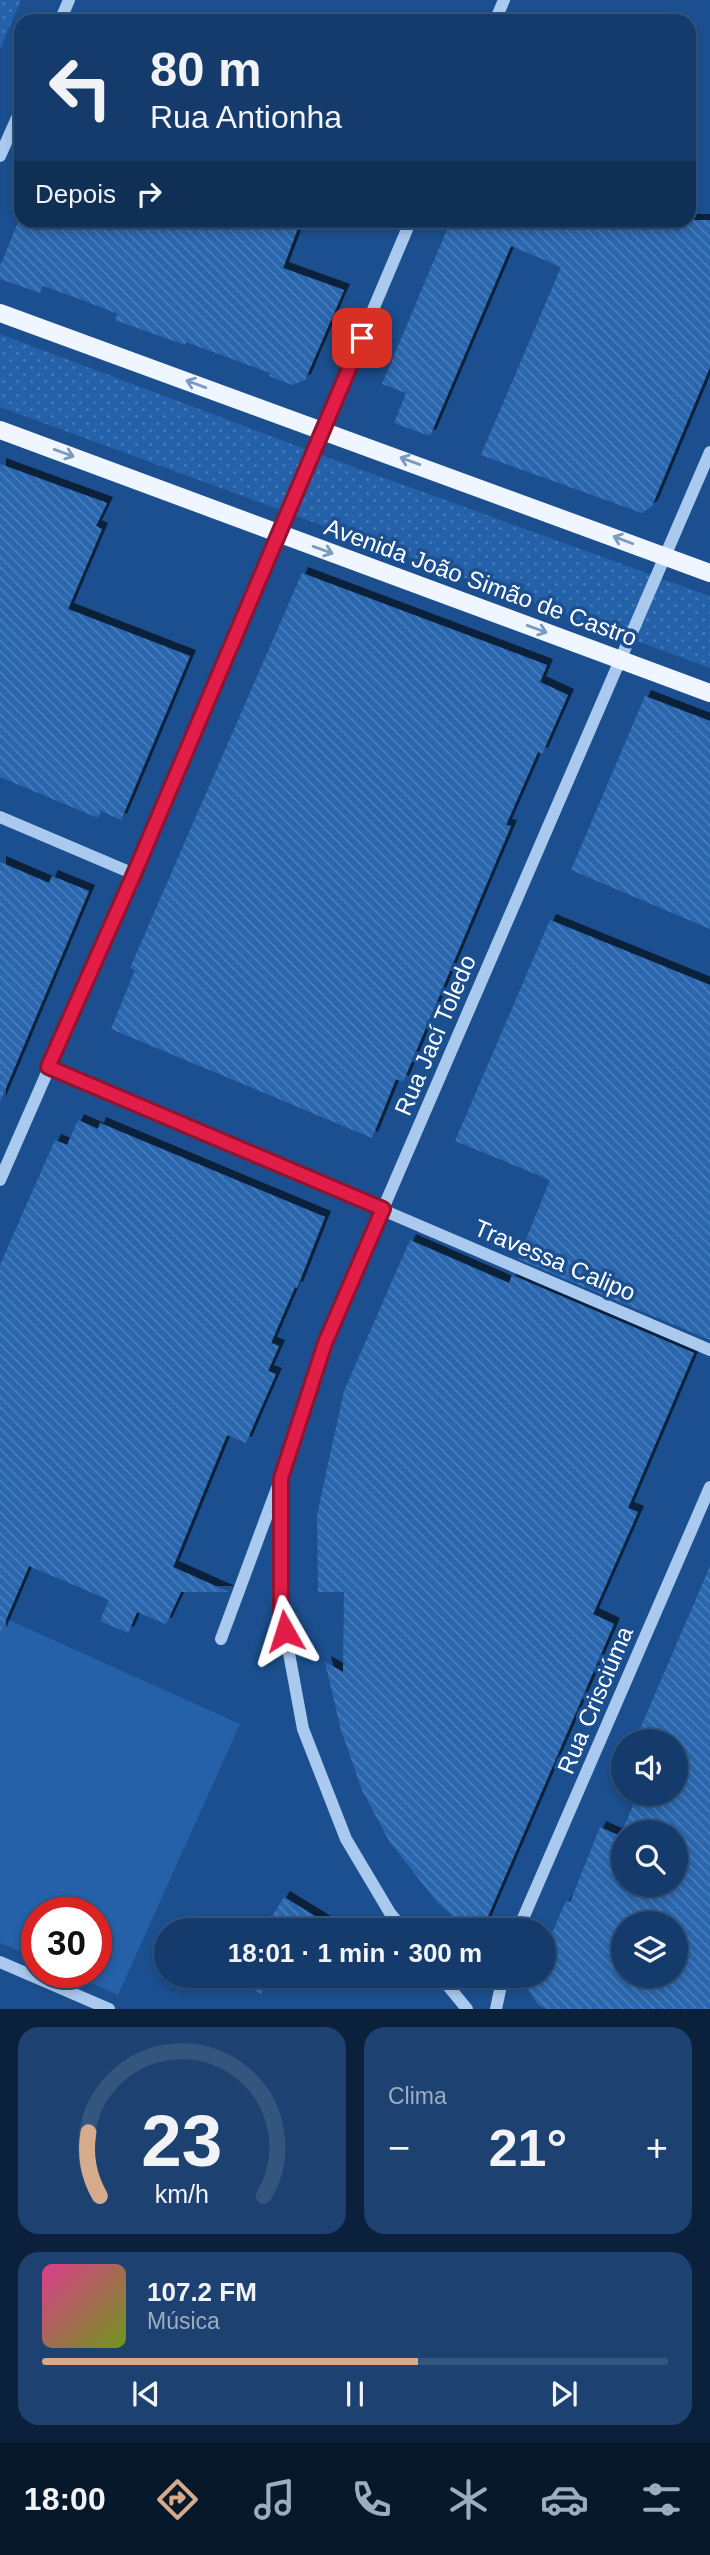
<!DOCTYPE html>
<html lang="pt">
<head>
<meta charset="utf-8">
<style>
	:root { --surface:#143b6b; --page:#1d4271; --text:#f1f3f6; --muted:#9dadc1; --line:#33557e; --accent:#d6ab8b }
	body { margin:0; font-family:Helvetica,sans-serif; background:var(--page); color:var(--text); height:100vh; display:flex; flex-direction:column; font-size:26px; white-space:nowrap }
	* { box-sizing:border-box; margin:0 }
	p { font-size:23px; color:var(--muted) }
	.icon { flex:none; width:38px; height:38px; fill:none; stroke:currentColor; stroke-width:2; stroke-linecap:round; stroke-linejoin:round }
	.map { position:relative; height:2009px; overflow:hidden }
	.side { display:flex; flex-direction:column; gap:18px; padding:18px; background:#0b203b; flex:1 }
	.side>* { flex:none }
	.guide { position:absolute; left:14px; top:14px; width:682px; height:214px; border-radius:21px; box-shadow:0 4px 10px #0003,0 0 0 2px var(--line); background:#143b6b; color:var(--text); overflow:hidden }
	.controls { position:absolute; left:611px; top:1729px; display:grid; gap:14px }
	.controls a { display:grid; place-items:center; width:77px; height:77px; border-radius:50%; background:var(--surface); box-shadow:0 4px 10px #0003,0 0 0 2px var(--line); font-size:35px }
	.speed { position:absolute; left:21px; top:1897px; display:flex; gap:14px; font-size:35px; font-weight:700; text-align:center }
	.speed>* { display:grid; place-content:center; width:91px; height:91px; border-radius:50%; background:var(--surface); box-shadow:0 4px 10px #0003,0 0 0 2px var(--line); line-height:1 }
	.speed .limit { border:10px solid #d22; background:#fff; color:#111 }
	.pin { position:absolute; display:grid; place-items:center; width:60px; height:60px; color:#fff; margin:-30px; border-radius:14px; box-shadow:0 4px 10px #0006 }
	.me { position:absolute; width:77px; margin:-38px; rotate:354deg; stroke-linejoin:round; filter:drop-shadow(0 0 5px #0008) }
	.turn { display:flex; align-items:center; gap:24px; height:147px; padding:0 21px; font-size:32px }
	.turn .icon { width:91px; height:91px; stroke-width:2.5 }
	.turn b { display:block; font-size:49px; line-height:60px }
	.then { display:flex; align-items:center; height:66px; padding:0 21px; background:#0003; gap:14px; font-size:26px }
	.big { font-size:52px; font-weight:800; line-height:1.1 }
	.side .card { flex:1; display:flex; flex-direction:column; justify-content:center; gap:10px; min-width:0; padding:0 24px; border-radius:21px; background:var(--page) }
	.side .dial { align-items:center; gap:0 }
	.dial svg { height:182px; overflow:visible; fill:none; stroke:var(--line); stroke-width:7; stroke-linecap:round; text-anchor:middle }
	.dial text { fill:var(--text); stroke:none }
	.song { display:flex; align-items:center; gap:21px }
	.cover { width:84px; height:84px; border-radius:10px; background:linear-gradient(135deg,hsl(330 70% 55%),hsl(80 70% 35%)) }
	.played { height:7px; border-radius:4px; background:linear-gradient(90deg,var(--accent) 60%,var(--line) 60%) }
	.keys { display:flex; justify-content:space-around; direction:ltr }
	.heat { display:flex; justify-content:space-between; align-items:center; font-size:38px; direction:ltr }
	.side .tiles { flex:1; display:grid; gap:18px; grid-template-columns:1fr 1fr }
	.card:last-child { grid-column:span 2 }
	.trip { position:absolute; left:154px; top:1918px; width:402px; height:70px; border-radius:35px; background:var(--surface); box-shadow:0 4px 10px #0003,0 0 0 2px var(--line); font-weight:800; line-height:70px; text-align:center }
	.menu { display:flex; height:112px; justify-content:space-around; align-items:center; background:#08182b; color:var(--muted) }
	.menu .icon { width:49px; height:49px }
	.menu .active { color:var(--accent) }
	.menu b { font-size:32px; color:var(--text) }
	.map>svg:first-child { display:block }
	.park { fill:url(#park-dots) }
	.pitch { fill:#2461a8 }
	.building { fill:url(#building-back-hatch); fill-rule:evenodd; filter:url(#shadow) }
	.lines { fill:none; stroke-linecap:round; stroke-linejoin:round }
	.minor { stroke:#a9c9ee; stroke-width:12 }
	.major { stroke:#f0f6ff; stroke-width:18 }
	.oneway { stroke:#7b9ac1 }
	.route-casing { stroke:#92132f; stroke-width:18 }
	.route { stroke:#e11d48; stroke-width:12 }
	.labels { text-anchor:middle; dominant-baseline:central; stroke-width:7; stroke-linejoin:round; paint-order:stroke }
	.street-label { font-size:24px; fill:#fff; stroke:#1b4f8f }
</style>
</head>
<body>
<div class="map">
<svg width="710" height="2009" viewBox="0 0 710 2009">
	<defs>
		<pattern id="park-dots" width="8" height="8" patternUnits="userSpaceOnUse" patternTransform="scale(1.75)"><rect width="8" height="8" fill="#2461a8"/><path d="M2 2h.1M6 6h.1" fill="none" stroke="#4579b5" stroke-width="1.8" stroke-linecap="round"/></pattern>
		<pattern id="building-back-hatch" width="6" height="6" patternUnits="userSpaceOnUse" patternTransform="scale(1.75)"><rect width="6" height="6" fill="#2a66ad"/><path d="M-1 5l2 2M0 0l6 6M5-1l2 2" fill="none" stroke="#4a7db9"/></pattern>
		<filter id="shadow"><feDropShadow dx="6" dy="-6" stdDeviation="0" flood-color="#0009"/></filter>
	</defs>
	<rect width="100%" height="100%" fill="#1b4f8f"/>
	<g class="park">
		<path d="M0,0H21L0,49Z"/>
		<path d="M0,334L310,451L710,596V668L0,407Z"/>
	</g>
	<path class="pitch" d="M0,1616L240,1724L118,1995L66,1972H96V1913H37V1959L0,1943Z"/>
	<g class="building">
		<path d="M19,220H301L283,268L344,290L305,380L292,385L269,376L270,373L186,342L185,345L115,320L118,314L77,298L43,286L40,293L0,279V266Z"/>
		<path d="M451,220H710V367L652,506L642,513L481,455L561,267L511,246L430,436L394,423L406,393L382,384Z"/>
		<path d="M0,464L107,503L96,526L102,529L68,609L190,656L121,820L101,811L98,818L0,777Z"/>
		<path d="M302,573L547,665L540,682L568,695L542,754L538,752L506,825L511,826L403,1082L396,1079L372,1138L111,1029L135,970L130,968Z"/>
		<path d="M645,696L710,721V929L571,870Z"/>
		<path d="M0,862L49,883L52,876L89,891L0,1102Z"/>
		<path d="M550,920L710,985V1340L518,1259L550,1180L455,1141Z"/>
		<path d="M78,1120L98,1129L100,1123L325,1217L297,1288L295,1287L271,1343L279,1346L268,1371L276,1374L254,1424L246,1443L227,1435L173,1567L229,1592H181L166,1624L137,1612L128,1633L100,1621L109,1600L29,1566L0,1634V1265L55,1140L67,1145Z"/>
		<path d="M410,1240L509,1283L512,1275L694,1353L628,1508L638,1512L593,1614L614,1624L482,1930H469L437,1902L389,1841L362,1790L341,1730L325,1662L343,1672L344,1592H318L317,1516L321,1496L344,1391Z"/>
		<path d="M710,1566V2009H548L538,2005L519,1976H544V1951L566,1901L570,1902L600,1827L620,1836L638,1794H676V1741H635ZM623,1832H676V1885H623ZM623,1923H676V1976H623Z"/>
		<path d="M284,1897L338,1930H252L258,1921L266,1926Z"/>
		<path d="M232,1976H272L261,1994Z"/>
		<path d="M310,1976H335L328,1987Z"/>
	</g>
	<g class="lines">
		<g class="minor">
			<path d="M60,21L69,0"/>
			<path d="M495,21L504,0"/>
			<path d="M0,156L21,109"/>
			<path d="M0,817L134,874"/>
			<path d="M48,1067L710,1350"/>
			<path d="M0,1180L134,874L411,220"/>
			<path d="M221,1639L277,1488"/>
			<path d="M404,1930L390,1913L346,1839L303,1729L281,1610V1478L325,1343L710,452"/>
			<path d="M518,1930L710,1487"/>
			<path d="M0,1962L109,2009"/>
			<path d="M440,1976L467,2009"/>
			<path d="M496,2009L503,1976"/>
		</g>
		<g class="major">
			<path d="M0,313L710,573"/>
			<path d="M0,430L710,693"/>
		</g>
	</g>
	<defs><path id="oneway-shaft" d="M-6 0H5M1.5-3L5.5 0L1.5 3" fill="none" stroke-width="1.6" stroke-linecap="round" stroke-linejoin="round" transform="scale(1.75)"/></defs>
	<g class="oneway">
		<use href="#oneway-shaft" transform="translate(196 384) rotate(-160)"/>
		<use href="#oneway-shaft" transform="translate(64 453) rotate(20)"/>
		<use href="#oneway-shaft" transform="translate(410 461) rotate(-160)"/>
		<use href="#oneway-shaft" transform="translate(623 540) rotate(-159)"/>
		<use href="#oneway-shaft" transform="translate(323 550) rotate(20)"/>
		<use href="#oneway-shaft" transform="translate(537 629) rotate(20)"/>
	</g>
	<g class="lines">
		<g class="route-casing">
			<path id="route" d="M285,1631L281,1610V1478L325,1343L383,1209L48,1067L134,874L362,338"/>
		</g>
		<use href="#route" class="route"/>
	</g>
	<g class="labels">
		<g class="street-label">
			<text transform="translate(481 582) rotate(20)">Avenida João Simão de Castro</text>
			<text transform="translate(435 1035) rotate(-67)">Rua Jací Toledo</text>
			<text transform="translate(555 1260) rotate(23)">Travessa Calipo</text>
			<text transform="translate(595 1700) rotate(-67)">Rua Crisciúma</text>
		</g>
	</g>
</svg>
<div class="controls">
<a><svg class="icon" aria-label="sound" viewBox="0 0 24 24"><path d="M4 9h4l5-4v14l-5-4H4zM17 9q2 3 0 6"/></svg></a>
<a><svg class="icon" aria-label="search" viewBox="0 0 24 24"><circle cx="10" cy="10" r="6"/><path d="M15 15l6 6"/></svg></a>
<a><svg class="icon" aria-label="layers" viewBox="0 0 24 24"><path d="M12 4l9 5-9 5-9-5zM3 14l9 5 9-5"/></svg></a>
</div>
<div class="speed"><div class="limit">30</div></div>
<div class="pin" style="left:362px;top:338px;background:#d93025"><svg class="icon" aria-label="arrive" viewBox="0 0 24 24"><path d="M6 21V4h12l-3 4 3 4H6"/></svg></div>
<svg class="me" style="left:285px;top:1631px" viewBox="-20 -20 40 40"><path d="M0-17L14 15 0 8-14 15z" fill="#e11d48" stroke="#fff" stroke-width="4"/></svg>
<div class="trip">18:01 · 1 min · 300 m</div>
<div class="guide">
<div class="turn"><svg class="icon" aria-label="left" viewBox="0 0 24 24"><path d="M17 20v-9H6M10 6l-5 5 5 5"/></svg><div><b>80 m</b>Rua Antionha</div></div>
<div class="then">Depois<svg class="icon" aria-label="right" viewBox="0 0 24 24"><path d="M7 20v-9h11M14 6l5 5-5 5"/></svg></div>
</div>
</div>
<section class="side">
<div class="tiles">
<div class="card dial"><svg viewBox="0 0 100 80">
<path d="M14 69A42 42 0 1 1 86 69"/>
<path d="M14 69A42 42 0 0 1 9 41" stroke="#d6ab8b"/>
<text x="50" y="56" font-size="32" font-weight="700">23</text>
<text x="50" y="72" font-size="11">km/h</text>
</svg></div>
<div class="card"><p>Clima</p>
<div class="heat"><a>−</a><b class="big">21°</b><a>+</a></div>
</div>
<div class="card">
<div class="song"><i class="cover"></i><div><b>107.2 FM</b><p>Música</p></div></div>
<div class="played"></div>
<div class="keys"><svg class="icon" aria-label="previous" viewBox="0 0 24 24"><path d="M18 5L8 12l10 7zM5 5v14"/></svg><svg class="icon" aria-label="pause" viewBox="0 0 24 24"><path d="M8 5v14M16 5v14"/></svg><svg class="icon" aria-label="next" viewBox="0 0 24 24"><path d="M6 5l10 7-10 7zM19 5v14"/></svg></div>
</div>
</div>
</section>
<nav class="menu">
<b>18:00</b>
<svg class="icon active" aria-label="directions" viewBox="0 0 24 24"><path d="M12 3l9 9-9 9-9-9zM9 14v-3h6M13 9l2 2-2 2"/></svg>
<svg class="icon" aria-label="music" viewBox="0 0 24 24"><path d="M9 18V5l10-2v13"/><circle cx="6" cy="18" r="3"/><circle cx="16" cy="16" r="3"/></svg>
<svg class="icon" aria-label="phone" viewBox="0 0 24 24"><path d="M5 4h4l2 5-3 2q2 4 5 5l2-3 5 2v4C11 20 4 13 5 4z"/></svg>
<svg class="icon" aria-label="climate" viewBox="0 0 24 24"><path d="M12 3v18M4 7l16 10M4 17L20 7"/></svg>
<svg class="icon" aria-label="car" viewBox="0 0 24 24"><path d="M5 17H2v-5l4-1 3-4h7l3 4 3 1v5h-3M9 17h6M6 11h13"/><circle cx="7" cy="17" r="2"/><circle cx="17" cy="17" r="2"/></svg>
<svg class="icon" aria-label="filters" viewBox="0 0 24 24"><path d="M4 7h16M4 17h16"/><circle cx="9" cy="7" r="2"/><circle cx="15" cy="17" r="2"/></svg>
</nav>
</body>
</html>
